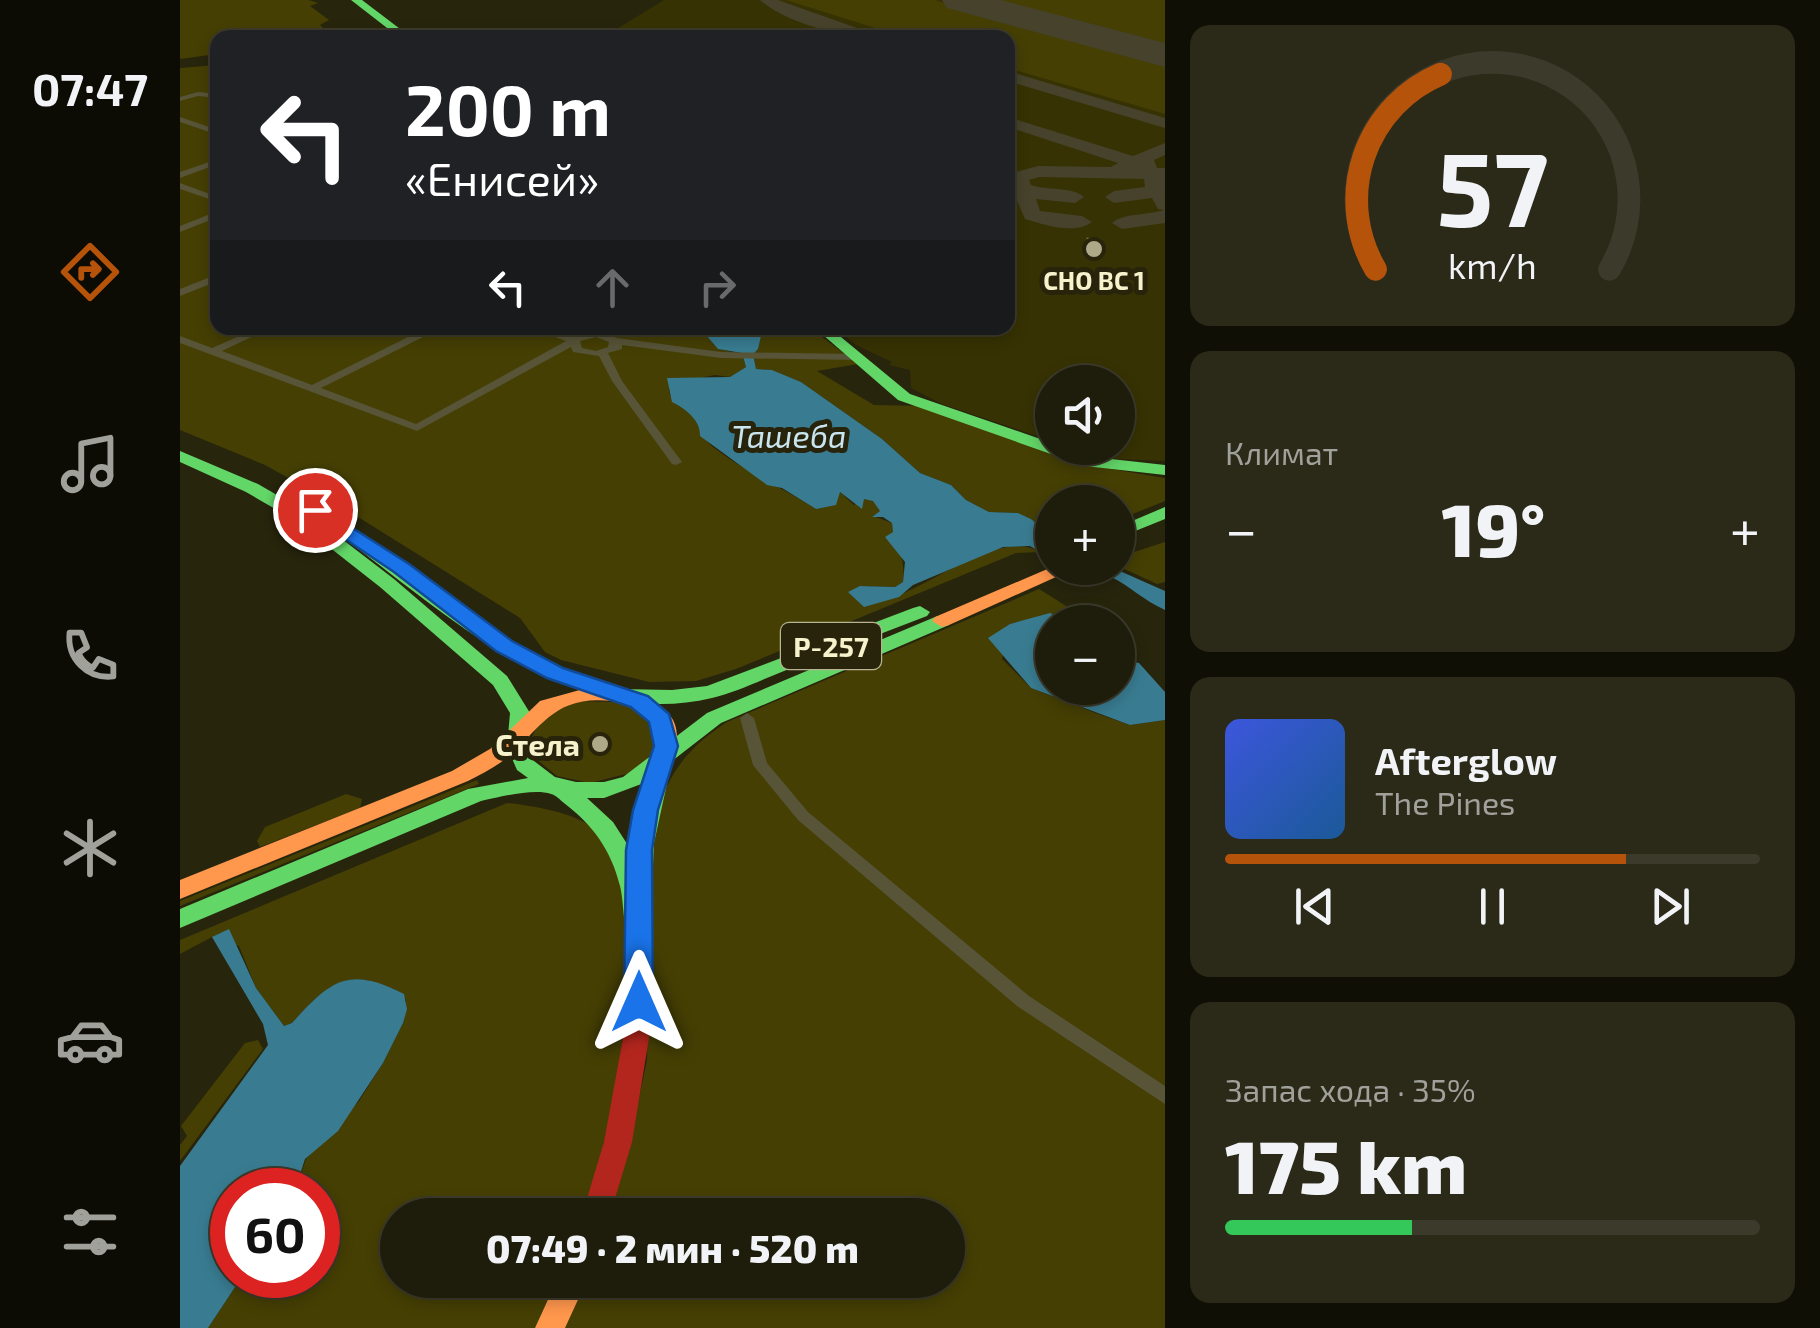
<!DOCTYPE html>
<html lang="ru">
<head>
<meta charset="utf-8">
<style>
	:root { --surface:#1e1c0a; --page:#2b2918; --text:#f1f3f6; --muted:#a1a19c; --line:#3c3a2b; --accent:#b45309 }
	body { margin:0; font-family:"Exo 2",sans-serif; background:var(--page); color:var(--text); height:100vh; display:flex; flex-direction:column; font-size:38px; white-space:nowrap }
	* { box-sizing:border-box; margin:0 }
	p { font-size:32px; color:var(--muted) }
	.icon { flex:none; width:55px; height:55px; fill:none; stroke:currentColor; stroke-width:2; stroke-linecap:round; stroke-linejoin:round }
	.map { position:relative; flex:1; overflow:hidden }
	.panel { display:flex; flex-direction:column; gap:25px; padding:25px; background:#100f06; width:655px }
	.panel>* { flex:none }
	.guide { position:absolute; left:30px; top:30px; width:805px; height:305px; border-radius:20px; box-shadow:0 5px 15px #0003,0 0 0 2px var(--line); background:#202124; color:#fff; overflow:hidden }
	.tools { position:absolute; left:855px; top:365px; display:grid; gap:20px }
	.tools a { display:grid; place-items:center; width:100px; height:100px; border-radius:50%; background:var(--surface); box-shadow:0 5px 15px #0003,0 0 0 2px var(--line); font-size:50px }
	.speed { position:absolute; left:30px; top:1168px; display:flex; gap:20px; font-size:50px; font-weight:700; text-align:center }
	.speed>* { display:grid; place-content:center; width:130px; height:130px; border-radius:50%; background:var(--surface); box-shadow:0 5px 15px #0003,0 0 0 2px var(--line); line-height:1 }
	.speed .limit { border:15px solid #d22; background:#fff; color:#111 }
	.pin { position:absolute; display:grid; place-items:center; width:85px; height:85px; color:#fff; margin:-42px; border:5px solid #fff; border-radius:50%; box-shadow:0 2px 10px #0007 }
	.me { position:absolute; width:110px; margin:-55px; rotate:0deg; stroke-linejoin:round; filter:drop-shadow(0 0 8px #0008) }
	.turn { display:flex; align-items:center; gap:35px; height:210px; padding:0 30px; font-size:45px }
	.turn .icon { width:130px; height:130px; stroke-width:2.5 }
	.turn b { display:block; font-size:70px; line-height:85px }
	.lanes { display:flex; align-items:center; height:95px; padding:0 30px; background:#0003; justify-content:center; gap:50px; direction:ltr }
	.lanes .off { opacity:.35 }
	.big { font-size:75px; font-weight:800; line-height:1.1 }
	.panel .card { flex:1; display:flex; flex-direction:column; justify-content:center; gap:15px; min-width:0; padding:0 35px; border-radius:20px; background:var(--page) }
	.panel .dial { align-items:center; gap:0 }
	.dial svg { height:260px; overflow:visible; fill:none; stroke:var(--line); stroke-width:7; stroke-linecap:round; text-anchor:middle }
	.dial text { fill:var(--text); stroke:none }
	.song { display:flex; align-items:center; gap:30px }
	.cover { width:120px; height:120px; border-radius:15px; background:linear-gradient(135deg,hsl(230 70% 55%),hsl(210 70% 35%)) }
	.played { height:10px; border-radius:5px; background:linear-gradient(90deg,var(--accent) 75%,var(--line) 75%) }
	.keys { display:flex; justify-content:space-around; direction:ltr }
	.heat { display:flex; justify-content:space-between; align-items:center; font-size:55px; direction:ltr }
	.charge { height:15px; border-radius:8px; background:linear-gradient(90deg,#34c759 35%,var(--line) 0) }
	.trip { position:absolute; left:200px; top:1198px; width:585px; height:100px; border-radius:50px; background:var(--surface); box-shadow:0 5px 15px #0003,0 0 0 2px var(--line); font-weight:800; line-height:100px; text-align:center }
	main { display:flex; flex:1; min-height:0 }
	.menu { display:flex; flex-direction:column; width:180px; justify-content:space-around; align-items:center; background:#0c0b04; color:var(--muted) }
	.menu .icon { width:70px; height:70px }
	.menu .current { color:var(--accent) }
	.menu b { font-size:45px; color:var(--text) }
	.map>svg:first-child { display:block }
	.built { fill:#373203 }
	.green { fill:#453f04 }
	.water { fill:#397c91 }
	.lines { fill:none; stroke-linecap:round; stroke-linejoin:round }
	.river { fill:#397c91; fill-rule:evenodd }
	.taxiway { fill:#46422b; fill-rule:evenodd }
	.runway { fill:#46422b; fill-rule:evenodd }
	.street { fill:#575438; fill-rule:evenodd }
	.fast { fill:#63d668; fill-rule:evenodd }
	.slow { fill:#ff974d; fill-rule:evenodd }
	.jam { fill:#b3261e; fill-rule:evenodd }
	.wall { fill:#504b33 }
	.building { fill:#615d43; stroke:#797458; stroke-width:2.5 }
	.route { fill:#1a73e8; stroke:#114b97; stroke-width:2.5 }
	.poi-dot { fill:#aeaa89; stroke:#27240b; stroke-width:4 }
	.labels { text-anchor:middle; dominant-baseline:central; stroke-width:10; stroke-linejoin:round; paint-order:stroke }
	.far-poi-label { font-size:25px; font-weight:bold; fill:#f6f2cc; stroke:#27240b }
	.shield { fill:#27240b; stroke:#b8b492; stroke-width:2.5 }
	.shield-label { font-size:28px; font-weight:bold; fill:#f6f2cc }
	.poi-label { font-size:30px; font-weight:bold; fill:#f6f2cc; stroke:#27240b; text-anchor:end }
	.water-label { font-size:32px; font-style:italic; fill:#c9e6f0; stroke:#27240b }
</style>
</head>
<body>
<main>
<nav class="menu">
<b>07:47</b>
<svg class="icon current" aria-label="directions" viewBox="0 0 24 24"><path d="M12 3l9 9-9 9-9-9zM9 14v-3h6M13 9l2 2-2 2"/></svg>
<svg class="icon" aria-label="music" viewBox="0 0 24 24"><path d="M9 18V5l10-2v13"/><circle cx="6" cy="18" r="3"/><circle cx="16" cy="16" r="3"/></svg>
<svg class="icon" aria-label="phone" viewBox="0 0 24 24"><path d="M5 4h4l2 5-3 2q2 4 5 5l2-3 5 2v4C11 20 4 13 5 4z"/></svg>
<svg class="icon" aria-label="climate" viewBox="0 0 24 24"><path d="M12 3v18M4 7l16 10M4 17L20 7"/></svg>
<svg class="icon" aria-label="car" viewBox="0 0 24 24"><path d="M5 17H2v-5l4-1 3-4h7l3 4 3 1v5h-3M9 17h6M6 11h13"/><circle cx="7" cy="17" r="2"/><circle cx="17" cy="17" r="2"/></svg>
<svg class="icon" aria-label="filters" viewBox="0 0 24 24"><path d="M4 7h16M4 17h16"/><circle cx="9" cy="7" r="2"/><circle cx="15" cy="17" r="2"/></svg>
</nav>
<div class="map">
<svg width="985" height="1328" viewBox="0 0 985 1328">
	<rect width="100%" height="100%" fill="#28250d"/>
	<path class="built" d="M484,0H985V461L937,459L893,448H938V382H872V441L762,404L731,388L730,370L709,365L712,362L676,345L655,328H828V38H422Z"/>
	<g class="green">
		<path d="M0,0H129L138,3L130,6L149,20L140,25L149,34L148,38H38L37,54L0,59Z"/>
		<path d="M606,0H754L985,63V114L828,68V38L724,37Z"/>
		<path d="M808,0H985V47Z"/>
		<path d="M37,65L38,328H520L538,349L562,354L566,367L550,377L535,375L489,384C488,399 495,400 505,408C518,419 520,437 533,447C565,472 601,487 636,509L660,492L674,505L684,499L693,500L701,511L693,516L712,523C715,548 726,554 723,582L715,587L681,586L701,600C747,593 814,527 861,552L836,553L556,669L516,681L469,682L381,660L365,652L340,618L170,512L85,465L0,430V68Z"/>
		<path d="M583,328H630L678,364L637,371L694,405L748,406L925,468L985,478V501L938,520V502H872V536L851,519L838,513L809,512L786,500L771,485L740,473L702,439L621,382L592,370L576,369L573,353L578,349Z"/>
		<path d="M985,542V582L977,584L938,566L954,552Z"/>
		<path d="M859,589L899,614C874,617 855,617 830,624L822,659L851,688L921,715L950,725L985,720V1328H384L406,1280H768V1215H428L448,1150L467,1060L470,828C487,778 502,751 547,722Z"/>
		<path d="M392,701L441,702L466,716L475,750L454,772L410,783L377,776L355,758L351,739L360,720Z"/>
		<path d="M297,780L299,784L0,906V901Z"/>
		<path d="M166,794L182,799L180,808L80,847L77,841L85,827Z"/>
		<path d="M327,803C353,806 402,813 420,834C479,902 432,1136 404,1215H218V1280H380L358,1328H28L63,1275H138V1190H115L126,1159L179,1101L203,1063L223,1023L226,1000C220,989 211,988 200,984C159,969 138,995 112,1023L104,1026L76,988L59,946L32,937L0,954V940Z"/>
		<path d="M78,1040L83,1049L0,1161V1145L7,1136L1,1126L65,1043Z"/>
	</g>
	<g class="water">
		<path d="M520,328H583L578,349L573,354L576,369L592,370L621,382L702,439L740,473L771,485L786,500L809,512L838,513L851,519L872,536V559L850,546L823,547L733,585L719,597L684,607L668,592L680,586L715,587L723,582L725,562L705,537L713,532L712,523L703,517H692L700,511L693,501L684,499L682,509L660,492L656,505L636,509L602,488L587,485L520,436C521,421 505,408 492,402L487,378L550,377L566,367L562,353L538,349Z"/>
		<path d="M885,568H933L985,591V610C963,600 950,586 931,577C915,569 900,577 885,568Z"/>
		<path d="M870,613L878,617L899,614L911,622H872V688H938V659L959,663L985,692V720L950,725L851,688L808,638L830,624Z"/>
		<path d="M49,929L76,988L104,1026L112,1023C150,981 168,965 224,994L227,1009L223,1023L203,1063L158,1131L125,1159L115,1190H52V1275H63L28,1328H0V1166L88,1045L83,1024L32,937Z"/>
	</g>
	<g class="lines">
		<path class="river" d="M687,469L728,484L766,514L757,519L751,518L716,492L681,478L678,474Z"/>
		<g class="taxiway">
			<path d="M580,0H598L705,38C667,38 609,25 580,0Z"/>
			<path d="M489,33H518L525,38H482Z"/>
			<path d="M828,71L985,118V128L828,81Z"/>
			<path d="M828,117L953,156L985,143V155L974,160L977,168H985V223L942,229L932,223C943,213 969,215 984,210L978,209L972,198L934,203L925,197L934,191L965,187L964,179L859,177L849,180L851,185C868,191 891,186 904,197L895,203L856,199L860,211L902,216L912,222C895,235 865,225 845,219L831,187L832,173L858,166L931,167L938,163L828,127Z"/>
		</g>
		<path class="runway" d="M762,0H821L985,43V67L767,8Z"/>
		<g class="street">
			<path d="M18,92L38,94V98L18,96L0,101V97Z"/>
			<path d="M0,117L38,130V135L0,122Z"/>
			<path d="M38,159V164L0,178V172Z"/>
			<path d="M0,183L38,197V202L0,189Z"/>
			<path d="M38,211V217L0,232V226Z"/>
			<path d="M38,274V281L0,296V289Z"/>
			<path d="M78,328H90L42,351L132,385L246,328H258L257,330L141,388L236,424L386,341L357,330L356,328H369L394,337L417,331L437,338L541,352L676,354L681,357L676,360L541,358L442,345V349L428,353L442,381L502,462L496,465L492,464L432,381L419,356L393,352L391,347L237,431L0,343V336L32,348ZM416,337L429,342L428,347L416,351L402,348L400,341Z"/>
			<path d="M567,713L574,718L587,763L628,812L849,996L985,1086V1104L837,1006L618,820L573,765L560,718Z"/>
		</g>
		<g class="fast">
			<path d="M171,0H182L232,38H220Z"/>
			<path d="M635,328H650L730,394L872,443V448H885L913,457L985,465V475L905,466L718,400Z"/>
			<path d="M0,451L78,484L128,513L214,579L327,676L350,713L349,747L354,761L375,777L396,782H424L443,777L527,713L755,617L762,615L772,621L769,625L541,723L492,761L474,843L470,933L467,940L458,942L449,940C443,927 444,902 440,886C431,850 413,825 384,803C380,800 376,795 371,794C354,788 319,797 301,801L0,928V909L288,789L348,778L337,770L327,747L330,713L313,685L200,587L116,521L66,492L0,462ZM464,783L451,850L433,822L407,798H424Z"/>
			<path d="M985,507V519L938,538V527Z"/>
			<path d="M167,527L331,642L382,668L438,689L492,690L527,686L733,608L740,606L750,612L747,616C699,634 652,653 604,671C581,680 557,692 532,698C389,732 267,614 161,536L158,532Z"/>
		</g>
		<g class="slow">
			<path d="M872,567L896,568L769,625L762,627L752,621L755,617Z"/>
			<path d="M407,688C448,686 518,703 491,760H475C471,748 478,735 471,723C464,708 447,702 432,701C376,695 364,724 328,757C316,767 301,774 288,781L0,899V880L272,771L310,749L360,701Z"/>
			<path d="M377,1280H407L385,1328H355Z"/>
		</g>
		<path class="jam" d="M458,924L467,926L470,933L469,1038L452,1142L430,1215H402L424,1142L443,1038L446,933L449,926Z"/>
	</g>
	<path class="wall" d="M908,239L921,249L920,254H909Z"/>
	<path class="building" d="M908,239L919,240L921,249H910Z"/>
	<path class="route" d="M135,504L229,564L332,641L383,668L468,696L489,714L498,746L478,810L472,850L473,1002L469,1011L459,1014L449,1011L444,1002L446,850L453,810L474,746L469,722L451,707L367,678L316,651L214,572L128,514V506Z"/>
	<g class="poi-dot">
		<circle cx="914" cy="249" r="10"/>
		<circle cx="420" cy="744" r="10"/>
	</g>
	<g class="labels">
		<g class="far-poi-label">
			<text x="914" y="280">СНО ВС 1</text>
		</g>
		<rect class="shield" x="601" y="623" width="100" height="46" rx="8"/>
		<g class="shield-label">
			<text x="651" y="646">Р-257</text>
		</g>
		<g class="poi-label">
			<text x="400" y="744">Стела</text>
		</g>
		<g class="water-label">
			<text x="609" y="435">Ташеба</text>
		</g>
	</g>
</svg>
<div class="tools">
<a><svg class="icon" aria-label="sound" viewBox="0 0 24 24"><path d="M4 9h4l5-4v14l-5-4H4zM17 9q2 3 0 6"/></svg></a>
<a>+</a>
<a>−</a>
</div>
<div class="speed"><div class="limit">60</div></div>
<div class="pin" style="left:135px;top:510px;background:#d93025"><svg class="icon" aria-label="arrive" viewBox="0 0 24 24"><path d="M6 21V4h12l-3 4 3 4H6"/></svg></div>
<svg class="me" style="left:459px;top:1002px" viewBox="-20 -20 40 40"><path d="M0-17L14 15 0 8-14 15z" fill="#1a73e8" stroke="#fff" stroke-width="4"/></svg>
<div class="trip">07:49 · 2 мин · 520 m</div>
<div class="guide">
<div class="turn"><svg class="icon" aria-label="left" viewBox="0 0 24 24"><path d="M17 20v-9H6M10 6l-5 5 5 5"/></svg><div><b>200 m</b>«Енисей»</div></div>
<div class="lanes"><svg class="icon" aria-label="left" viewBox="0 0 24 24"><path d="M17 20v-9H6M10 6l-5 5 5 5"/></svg><svg class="icon off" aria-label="ahead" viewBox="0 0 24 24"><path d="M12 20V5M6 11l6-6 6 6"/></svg><svg class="icon off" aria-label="right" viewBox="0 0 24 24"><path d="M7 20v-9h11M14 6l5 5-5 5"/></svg></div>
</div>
</div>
<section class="panel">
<div class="card dial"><svg viewBox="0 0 100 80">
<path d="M14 69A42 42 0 1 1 86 69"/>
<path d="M14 69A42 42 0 0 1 34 9" stroke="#b45309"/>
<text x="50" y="56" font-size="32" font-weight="700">57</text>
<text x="50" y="72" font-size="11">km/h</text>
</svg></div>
<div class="card"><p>Климат</p>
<div class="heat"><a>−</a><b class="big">19°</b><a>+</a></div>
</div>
<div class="card">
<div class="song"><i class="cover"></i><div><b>Afterglow</b><p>The Pines</p></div></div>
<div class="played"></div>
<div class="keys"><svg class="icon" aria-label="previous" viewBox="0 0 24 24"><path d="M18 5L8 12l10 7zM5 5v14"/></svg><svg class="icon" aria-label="pause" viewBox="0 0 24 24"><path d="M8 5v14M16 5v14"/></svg><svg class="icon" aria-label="next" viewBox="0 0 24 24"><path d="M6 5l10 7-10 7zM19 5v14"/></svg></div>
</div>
<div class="card"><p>Запас хода · 35%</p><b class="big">175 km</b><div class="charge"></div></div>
</section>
</main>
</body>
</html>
